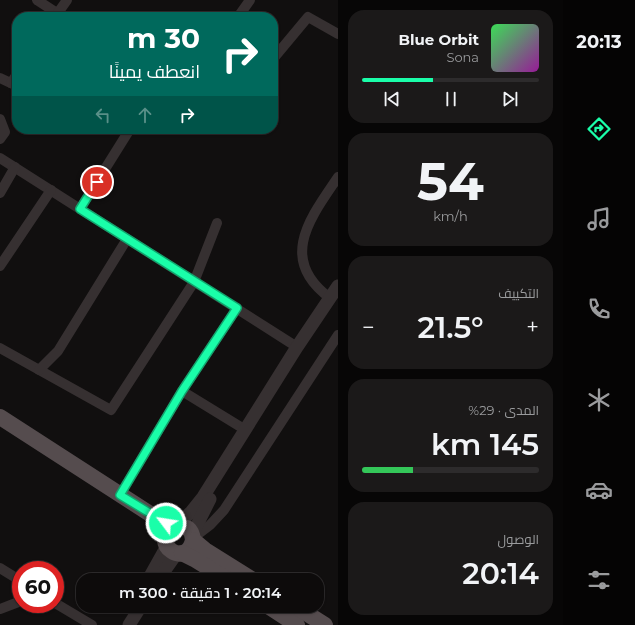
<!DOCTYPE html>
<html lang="ar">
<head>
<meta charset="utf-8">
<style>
	:root { --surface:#0d0b0b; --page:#1b1919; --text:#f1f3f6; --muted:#9a9b9d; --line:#2d2b2c; --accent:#1afea9 }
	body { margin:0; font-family:Montserrat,Cairo,sans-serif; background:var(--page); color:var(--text); direction:rtl; height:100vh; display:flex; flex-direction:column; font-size:15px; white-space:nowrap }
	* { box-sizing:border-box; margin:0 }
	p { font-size:13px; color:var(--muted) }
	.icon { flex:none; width:22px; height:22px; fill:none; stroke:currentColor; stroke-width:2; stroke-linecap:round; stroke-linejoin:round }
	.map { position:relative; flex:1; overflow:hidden; direction:ltr }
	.sheet { display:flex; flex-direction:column; gap:10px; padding:10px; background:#070606; width:225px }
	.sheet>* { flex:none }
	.guide { position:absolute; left:12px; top:12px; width:266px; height:122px; border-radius:16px; box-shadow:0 1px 3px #0004,0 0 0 1px var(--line); direction:rtl; background:#00695c; color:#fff; overflow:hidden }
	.speed { position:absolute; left:12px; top:561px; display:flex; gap:8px; font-size:20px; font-weight:700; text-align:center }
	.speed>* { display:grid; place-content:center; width:52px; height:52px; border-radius:50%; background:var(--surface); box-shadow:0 1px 3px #0004,0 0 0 1px var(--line); line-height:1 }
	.speed .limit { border:6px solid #d22; background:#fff; color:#111 }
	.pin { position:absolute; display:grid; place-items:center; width:34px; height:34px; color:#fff; margin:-17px; border:2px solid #fff; border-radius:50%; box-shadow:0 1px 4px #0007 }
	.me { position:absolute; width:44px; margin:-22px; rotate:301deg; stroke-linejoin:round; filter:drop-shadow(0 0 3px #0008) }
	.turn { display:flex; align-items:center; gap:14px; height:84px; padding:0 12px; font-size:18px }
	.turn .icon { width:52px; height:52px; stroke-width:2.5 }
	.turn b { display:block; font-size:28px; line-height:34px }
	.lanes { display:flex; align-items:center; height:38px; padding:0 12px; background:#0003; justify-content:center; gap:20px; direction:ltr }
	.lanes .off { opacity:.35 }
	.big { font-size:30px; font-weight:600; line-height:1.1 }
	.sheet .tile { flex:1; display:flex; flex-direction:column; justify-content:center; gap:6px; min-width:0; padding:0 14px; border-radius:16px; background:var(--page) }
	.sheet .dial { align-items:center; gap:0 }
	.dial b { font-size:52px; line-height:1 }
	.song { display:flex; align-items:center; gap:12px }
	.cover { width:48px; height:48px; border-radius:6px; background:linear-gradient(135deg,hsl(130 70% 55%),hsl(300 70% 35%)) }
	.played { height:4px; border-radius:2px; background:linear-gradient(90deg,var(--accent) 40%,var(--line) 40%) }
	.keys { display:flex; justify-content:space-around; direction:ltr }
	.heat { display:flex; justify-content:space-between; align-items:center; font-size:22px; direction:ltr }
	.charge { height:6px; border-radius:3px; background:linear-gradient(90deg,#34c759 29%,var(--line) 0) }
	.trip { position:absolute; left:76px; top:573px; width:248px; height:40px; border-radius:16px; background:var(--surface); box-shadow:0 1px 3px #0004,0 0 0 1px var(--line); font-weight:600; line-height:40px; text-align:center; direction:rtl }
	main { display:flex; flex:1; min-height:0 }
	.tab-bar { display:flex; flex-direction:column; width:72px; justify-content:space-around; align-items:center; background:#050404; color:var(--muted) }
	.tab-bar .icon { width:28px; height:28px }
	.tab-bar .current { color:var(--accent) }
	.tab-bar b { font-size:18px; color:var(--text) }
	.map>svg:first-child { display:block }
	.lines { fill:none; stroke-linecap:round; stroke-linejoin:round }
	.minor { stroke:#363031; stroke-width:10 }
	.tertiary { stroke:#363031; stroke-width:13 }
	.primary { stroke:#554c4e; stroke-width:16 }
	.route-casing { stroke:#11a56e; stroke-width:10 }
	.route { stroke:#1afea9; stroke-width:7 }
</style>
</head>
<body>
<main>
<nav class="tab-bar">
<b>20:13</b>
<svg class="icon current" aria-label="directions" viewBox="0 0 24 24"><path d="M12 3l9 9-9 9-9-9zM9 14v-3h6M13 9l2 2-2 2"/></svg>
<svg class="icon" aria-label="music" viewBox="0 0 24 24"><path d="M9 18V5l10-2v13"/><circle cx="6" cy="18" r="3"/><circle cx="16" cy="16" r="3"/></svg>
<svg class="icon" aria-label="phone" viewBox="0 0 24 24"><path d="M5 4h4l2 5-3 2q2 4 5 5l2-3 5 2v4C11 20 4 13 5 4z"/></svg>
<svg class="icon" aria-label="climate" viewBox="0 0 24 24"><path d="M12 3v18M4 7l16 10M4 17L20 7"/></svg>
<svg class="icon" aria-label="car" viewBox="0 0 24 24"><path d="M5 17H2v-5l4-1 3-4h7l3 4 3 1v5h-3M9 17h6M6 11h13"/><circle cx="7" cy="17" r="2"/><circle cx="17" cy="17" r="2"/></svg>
<svg class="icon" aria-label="filters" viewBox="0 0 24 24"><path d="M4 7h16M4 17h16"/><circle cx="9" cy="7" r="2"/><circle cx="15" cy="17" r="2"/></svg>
</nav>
<section class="sheet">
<div class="tile">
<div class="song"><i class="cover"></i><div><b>Blue Orbit</b><p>Sona</p></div></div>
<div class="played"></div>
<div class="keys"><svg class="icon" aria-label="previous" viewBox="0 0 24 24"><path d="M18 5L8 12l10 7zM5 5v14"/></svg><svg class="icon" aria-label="pause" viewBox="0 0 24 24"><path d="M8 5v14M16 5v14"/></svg><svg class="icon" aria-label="next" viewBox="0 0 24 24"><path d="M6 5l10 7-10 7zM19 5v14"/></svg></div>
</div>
<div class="tile dial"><b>54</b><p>km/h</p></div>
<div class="tile"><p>التكييف</p>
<div class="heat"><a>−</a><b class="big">21.5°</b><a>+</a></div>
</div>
<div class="tile"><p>المدى · 29%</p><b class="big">145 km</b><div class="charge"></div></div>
<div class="tile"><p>الوصول</p><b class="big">20:14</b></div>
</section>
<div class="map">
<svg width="338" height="625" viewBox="0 0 338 625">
	<rect width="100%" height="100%" fill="#110f0f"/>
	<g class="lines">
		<g class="minor">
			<path d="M37,0L63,17"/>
			<path d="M55,17L67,0"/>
			<path d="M238,17L250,0"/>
			<path d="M273,59L308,17L338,34"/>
			<path d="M0,78L17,86"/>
			<path d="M11,83L17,74"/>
			<path d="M0,119L5,132L0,139"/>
			<path d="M0,158L297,347"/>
			<path d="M0,193L15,167"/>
			<path d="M80,209L130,129"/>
			<path d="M0,266L51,190"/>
			<path d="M330,298C277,259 311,217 338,177"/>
			<path d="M0,348L111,410L194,282L217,223"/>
			<path d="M39,370L58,351L127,239"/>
			<path d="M182,391L244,429"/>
			<path d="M120,495L182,391L237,308"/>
			<path d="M193,538L210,525L224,510L338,335"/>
			<path d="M0,568L21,581"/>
			<path d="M55,603L92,625"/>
			<path d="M0,609L21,601"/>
		</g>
		<g class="tertiary">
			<path d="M176,526L191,512L203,497L297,347L338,286"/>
			<path d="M192,535L210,499"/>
			<path d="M148,580L167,546"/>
			<path d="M158,580L177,553"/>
			<path d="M129,625L141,606"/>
		</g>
		<g class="primary">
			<path d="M0,417L158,519C162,521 168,526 173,526C184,528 191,524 193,540C186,570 149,543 173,527"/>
			<path d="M193,540L205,550L253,580"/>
			<path d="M182,553L194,559L228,580"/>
			<path d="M268,606L297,625"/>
			<path d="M295,606L325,625"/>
		</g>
	</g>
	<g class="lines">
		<g class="route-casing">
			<path id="route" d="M97,182L80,209L237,308L182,391L120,495L166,523"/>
		</g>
		<use href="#route" class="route"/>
	</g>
</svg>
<div class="speed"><div class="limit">60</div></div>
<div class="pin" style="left:97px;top:182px;background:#d93025"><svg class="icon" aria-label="arrive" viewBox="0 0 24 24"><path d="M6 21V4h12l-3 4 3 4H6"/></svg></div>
<svg class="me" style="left:166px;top:523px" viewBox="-20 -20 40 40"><circle r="17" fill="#1afea9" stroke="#fff" stroke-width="3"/><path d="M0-11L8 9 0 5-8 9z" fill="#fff"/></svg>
<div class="trip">20:14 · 1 دقيقة · 300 m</div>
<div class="guide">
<div class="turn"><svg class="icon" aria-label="right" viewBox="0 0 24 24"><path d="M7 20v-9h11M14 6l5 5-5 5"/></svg><div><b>30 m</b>انعطف يمينًا</div></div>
<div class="lanes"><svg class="icon off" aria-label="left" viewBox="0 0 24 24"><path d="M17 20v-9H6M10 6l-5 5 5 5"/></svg><svg class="icon off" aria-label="ahead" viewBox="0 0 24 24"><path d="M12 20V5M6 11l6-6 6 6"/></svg><svg class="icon" aria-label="right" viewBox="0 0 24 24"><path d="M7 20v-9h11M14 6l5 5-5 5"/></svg></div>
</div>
</div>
</main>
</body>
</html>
